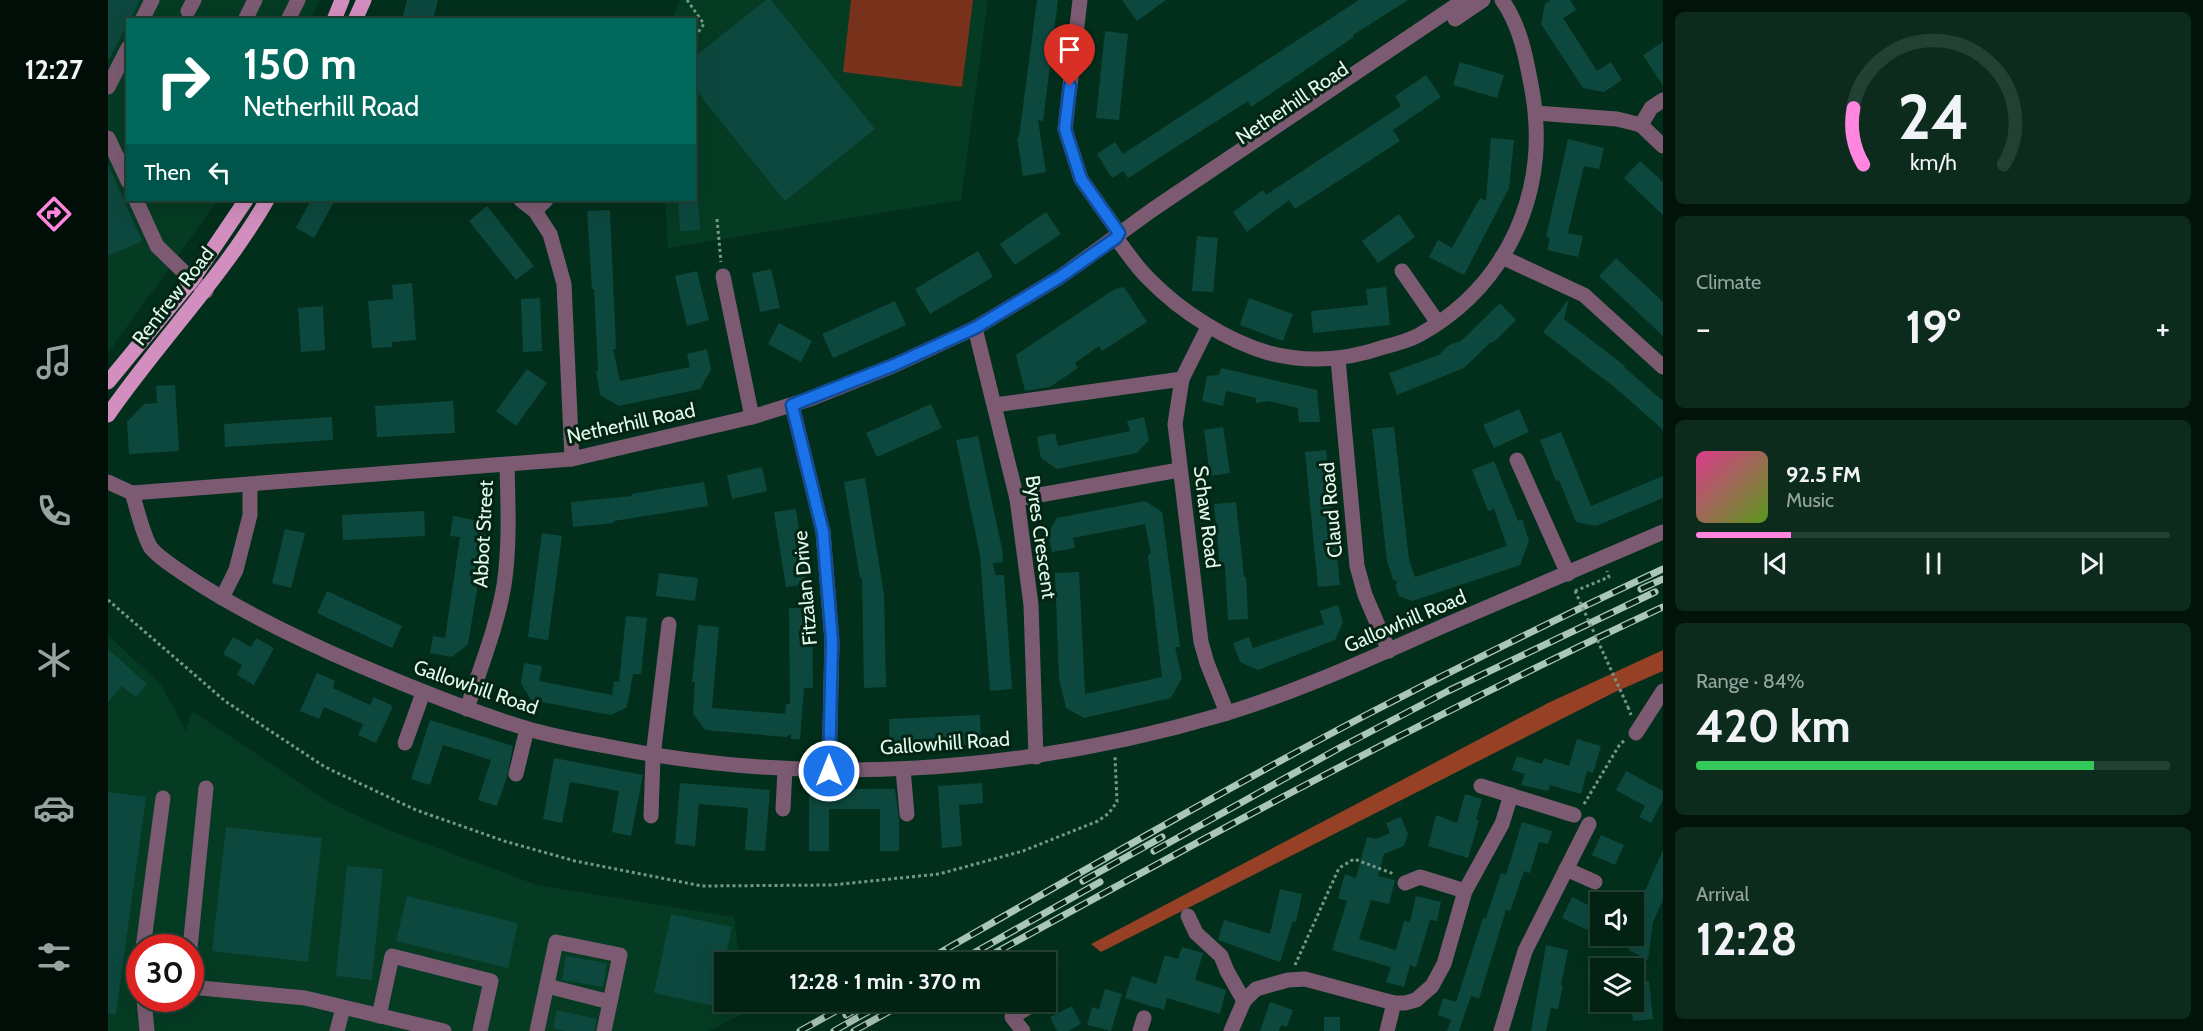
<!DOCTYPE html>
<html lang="en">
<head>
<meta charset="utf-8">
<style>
	:root { --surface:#022314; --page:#0c2b1d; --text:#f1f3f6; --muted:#96a4a0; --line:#234034; --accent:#ff85df }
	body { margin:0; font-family:Cabin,sans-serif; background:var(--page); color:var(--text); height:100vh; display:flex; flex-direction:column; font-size:22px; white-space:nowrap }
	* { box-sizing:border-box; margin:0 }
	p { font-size:20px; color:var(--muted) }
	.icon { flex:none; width:33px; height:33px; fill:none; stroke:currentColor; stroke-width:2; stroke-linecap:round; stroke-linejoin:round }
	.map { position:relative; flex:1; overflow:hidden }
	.drawer { display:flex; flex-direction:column; gap:12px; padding:12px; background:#01130b; width:540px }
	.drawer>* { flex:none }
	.top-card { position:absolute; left:18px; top:18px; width:570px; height:183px; border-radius:0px; box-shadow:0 6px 24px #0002,0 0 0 2px var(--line); background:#00695c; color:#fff; overflow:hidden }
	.controls { position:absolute; left:1482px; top:892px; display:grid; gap:12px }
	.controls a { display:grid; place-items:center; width:54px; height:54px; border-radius:0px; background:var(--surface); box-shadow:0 6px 24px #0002,0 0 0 2px var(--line); font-size:30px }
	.speed { position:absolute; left:18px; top:934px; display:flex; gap:12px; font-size:30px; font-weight:700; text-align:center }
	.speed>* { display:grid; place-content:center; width:78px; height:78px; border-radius:50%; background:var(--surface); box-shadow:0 6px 24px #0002,0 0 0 2px var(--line); line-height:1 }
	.speed .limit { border:9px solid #d22; background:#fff; color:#111 }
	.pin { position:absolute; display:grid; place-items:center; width:51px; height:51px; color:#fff; margin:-62px -26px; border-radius:50% 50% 50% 0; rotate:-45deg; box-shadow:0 0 6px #0007 }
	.pin .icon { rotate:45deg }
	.me { position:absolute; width:66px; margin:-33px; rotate:0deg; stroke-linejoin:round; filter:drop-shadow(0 0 4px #0008) }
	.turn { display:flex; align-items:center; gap:21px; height:126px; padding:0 18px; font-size:27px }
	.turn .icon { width:78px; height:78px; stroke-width:2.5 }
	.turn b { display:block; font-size:42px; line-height:51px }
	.then { display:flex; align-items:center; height:57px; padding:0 18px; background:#0003; gap:12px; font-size:22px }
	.big { font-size:45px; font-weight:700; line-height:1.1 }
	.drawer .card { flex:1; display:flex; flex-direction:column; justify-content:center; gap:9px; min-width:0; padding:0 21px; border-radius:9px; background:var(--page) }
	.drawer .dial { align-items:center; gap:0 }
	.dial svg { height:156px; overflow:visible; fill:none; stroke:var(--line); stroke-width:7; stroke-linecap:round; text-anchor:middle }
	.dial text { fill:var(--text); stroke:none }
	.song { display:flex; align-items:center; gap:18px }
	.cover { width:72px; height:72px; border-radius:9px; background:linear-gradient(135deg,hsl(330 70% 55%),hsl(90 70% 35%)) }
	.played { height:6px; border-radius:3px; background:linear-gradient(90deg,var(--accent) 20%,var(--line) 20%) }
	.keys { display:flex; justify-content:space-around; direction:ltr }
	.heat { display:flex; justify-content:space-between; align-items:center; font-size:33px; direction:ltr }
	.charge { height:9px; border-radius:4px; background:linear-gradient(90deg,#34c759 84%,var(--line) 0) }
	.trip { position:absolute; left:606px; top:952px; width:342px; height:60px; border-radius:0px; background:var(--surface); box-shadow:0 6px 24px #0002,0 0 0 2px var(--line); font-weight:700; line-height:60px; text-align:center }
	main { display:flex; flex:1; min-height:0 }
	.dock { display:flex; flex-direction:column; width:108px; justify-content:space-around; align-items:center; background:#010e08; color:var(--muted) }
	.dock .icon { width:42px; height:42px }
	.dock .current { color:var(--accent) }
	.dock b { font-size:27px; color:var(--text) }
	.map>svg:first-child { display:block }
	.built { fill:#053b23; fill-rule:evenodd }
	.green { fill:#78311a }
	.forest { fill:#964126 }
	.building { fill:#0d483e }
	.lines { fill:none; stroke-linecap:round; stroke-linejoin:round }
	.path { stroke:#759786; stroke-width:3; stroke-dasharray:3 3; stroke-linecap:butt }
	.minor { stroke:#7c5b72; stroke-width:15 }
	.major { stroke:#d28ebe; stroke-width:15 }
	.rail-casing { stroke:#a9c6b6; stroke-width:7 }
	.rail { stroke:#042414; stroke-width:4.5; stroke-dasharray:14; stroke-linecap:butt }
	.path-bridge { stroke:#759786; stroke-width:3; stroke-dasharray:3 3; stroke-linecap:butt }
	.route-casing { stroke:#114b97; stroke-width:15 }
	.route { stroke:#1a73e8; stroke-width:10 }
	.labels { text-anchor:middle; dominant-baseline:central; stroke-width:6; stroke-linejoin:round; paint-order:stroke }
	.street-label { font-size:20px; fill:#e2f9eb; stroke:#042414 }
</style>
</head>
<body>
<main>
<nav class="dock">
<b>12:27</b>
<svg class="icon current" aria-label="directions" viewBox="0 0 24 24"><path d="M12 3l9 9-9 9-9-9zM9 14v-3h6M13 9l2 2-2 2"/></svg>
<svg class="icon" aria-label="music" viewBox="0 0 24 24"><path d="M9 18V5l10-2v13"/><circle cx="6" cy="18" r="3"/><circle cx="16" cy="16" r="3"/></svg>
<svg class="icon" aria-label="phone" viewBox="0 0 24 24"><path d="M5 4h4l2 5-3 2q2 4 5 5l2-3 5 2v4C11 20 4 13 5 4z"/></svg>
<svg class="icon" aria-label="climate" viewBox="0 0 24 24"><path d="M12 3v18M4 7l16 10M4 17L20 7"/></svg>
<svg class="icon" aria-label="car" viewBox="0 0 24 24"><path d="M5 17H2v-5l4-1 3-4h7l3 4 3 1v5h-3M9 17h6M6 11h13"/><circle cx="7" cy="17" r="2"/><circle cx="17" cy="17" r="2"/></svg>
<svg class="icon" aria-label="filters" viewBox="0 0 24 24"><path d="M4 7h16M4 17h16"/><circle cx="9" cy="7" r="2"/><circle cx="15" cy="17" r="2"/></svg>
</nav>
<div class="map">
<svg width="1555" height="1031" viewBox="0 0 1555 1031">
	<rect width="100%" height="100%" fill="#022f1b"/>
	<g class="built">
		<path d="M0,0H212L202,19L20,20V200H110L0,353Z"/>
		<path d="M572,0H880L853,200L560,248L557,200H586V20L564,19Z"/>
		<path d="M0,635L53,685L78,731L84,711L220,802L273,827L429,885L626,917L632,963H616V1002H637L638,1012L601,1031H0ZM32,948H82V999H32Z"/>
	</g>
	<path class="green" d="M743,0H865L854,87L735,72Z"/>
	<path class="forest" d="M1555,650V671L1507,692L993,952L983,944L1440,703Z"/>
	<g class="building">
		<path d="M0,0H32L22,20H20V23L0,61Z"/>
		<path d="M299,0H330L325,20H294Z"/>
		<path d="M658,0H663L767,129L677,201L586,88V57Z"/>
		<path d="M929,0H950L935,121L930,120L938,172L915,176L909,138L911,137Z"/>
		<path d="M1014,0H1058L1029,21Z"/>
		<path d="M1251,0H1300L1245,35L1246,37L1143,107L1140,101L1020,178L1015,171L1004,178L989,154L1007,142L1015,154Z"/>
		<path d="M1443,0H1462L1468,10L1455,18L1489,71L1503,62L1514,80L1496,92L1475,88L1433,24L1437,4Z"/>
		<path d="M997,31L1020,34L1011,120L988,118Z"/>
		<path d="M1555,42V86L1535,55Z"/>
		<path d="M1352,62L1396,75L1389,98L1345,85Z"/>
		<path d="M1318,75L1333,97L1285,130L1292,141L1187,209L1181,200L1139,232L1125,212L1155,190L1158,195L1293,106L1287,96Z"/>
		<path d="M1383,138L1406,140L1401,188L1356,275L1321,257L1330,240L1344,248L1372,198L1378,201Z"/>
		<path d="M1460,139L1496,148L1491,169L1476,166L1467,203L1460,233L1475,236L1470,257L1439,250L1442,238L1438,237Z"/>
		<path d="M1532,161L1555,182V215L1516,178Z"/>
		<path d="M0,164L34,241L0,256Z"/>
		<path d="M203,200H227L206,238L188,228Z"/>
		<path d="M570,200H590L592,230L572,231Z"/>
		<path d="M379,206L426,266L408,280L361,221Z"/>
		<path d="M502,210L508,349H505L512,381L582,367L579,354L599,349L603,370L592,389L511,406L492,395L488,371H490L486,289H484L479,211Z"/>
		<path d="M938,212L953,234L907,265L892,244Z"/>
		<path d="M1291,214L1307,237L1270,263L1254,241Z"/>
		<path d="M1089,236L1110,238L1105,292L1084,291Z"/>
		<path d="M870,251L885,277L822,314L807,289Z"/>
		<path d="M1508,258L1555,302V336L1491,276Z"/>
		<path d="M663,269L672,308L652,312L644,273Z"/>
		<path d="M589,271L601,320L579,326L567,276Z"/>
		<path d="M304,283L308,340L284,342V347L264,348L260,301L285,299L284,285Z"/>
		<path d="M1016,287L1039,322L994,351L991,346L967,363L970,368L942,387L917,391L908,355L1007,289Z"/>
		<path d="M1278,287L1282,325L1205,333L1203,311L1260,305L1258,289Z"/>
		<path d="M432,298L434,351L415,352L413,299Z"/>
		<path d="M1141,298L1185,314L1175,341L1132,325Z"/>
		<path d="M1461,299L1456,319L1517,366L1516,367L1555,401V430L1510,390L1435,332Z"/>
		<path d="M787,301L798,325L725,358L714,334Z"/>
		<path d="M1392,303L1408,320L1387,341L1382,343L1356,368L1289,395L1281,373L1331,355L1341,345L1353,341Z"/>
		<path d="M215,306L217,350L193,352L190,308Z"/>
		<path d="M671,323L704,341L693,362L660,344Z"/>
		<path d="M1113,368L1209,390L1212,422H1191L1190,408L1160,401L1148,403V398L1118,391L1115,406L1094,401L1099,376L1111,375Z"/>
		<path d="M419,369L439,383L408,426L388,411Z"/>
		<path d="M67,385L71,451L21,454L19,422L36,404L49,403L48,386Z"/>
		<path d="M345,401L347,433L269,437L267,406Z"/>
		<path d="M823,404L834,428L769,457L758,433Z"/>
		<path d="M1411,409L1421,432L1386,448L1375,425Z"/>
		<path d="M224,417L225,440L117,447L116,424Z"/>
		<path d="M1036,417L1041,440L1029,453L949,469L933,458L929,437L947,433L950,446L1022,431L1019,421Z"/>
		<path d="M1115,427L1122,473L1102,476L1096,430Z"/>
		<path d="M1286,427L1301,560L1307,577L1399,546L1386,509L1380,511L1364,470L1386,461L1410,521L1414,519L1421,541L1412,565L1304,601L1291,596L1287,585L1289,584L1288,580H1285L1279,561L1264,429Z"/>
		<path d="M1453,432L1483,506L1555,476V498L1488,526L1468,522L1451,480L1448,481L1432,440Z"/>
		<path d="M870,436L894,549L895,562L885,563L887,575H896L904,689L882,691L872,555L848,440Z"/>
		<path d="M1218,450L1232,585L1210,587L1197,452Z"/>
		<path d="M654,467L659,491L624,499L619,475Z"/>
		<path d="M757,478L776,595L778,687L756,688L754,578H752L736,482Z"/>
		<path d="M596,482L600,506L506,521V523L465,527L463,502L524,496L523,494Z"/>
		<path d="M1037,501L1054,512L1072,647H1067L1074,678L1063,698L976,718L958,708L951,678L947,573L971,572L977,694L1054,677L1040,555L1043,554L1037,524L965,538L967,548L944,552L940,533L949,518Z"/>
		<path d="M1128,502L1136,577H1138L1140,619L1120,620L1117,565H1112L1106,504Z"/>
		<path d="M688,509L699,584L678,587L666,512Z"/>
		<path d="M316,511L317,536L235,540L234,515Z"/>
		<path d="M345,516L367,520L378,536L360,644L344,657L322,653L325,636L337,638L352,537L342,536Z"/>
		<path d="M177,529L197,533L183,588L164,583Z"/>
		<path d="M434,533L454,536L440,640L420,637Z"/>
		<path d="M551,573L590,578L587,601L548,596Z"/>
		<path d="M219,591L294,626L284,648L209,613Z"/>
		<path d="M1230,605L1235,622L1227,640L1150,670L1132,662L1125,643L1141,637L1145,648L1216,624L1212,611Z"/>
		<path d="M681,608H704L705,688H696L692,739H683V734L678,737L597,730L585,714L587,682H584L590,625L611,627L604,708L677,714L678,704H682Z"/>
		<path d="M518,616L539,618L533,674H525L519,707L503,715L423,700L413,683L416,663L434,666L431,681L504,695L506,681L511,682Z"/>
		<path d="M125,637L143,647L148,638L166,648L146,685L129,675L134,665L115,654Z"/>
		<path d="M0,649L39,684L28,697L14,686L0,702Z"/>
		<path d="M209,673L227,681L225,688L262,705L266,697L285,706L268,743L250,735L255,724L216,707L211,719L192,711Z"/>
		<path d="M872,715L873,745L782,748L781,719Z"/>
		<path d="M322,720L405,746L399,777L389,806L370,800L383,760L358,752L335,745L322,785L303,779Z"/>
		<path d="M1469,739L1493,746L1485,773L1479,771L1473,794L1442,785L1440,791L1413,785L1417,774L1404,770L1409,756L1434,764L1436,758L1461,766Z"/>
		<path d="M446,758L535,775L523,836L504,832L511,791L462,782L454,823L435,819Z"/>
		<path d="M1518,771L1555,791V800L1543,823L1531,817L1537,806L1508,790Z"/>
		<path d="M572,783L662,790L657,851L637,850L640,808L615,806L591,804L587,846L567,844Z"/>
		<path d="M874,783L875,803L851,805L854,846L834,848L830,786Z"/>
		<path d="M701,789H787L791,820V851H772V809H721V851H701Z"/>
		<path d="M0,792L38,797L8,1014H0Z"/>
		<path d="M1357,794L1374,799L1368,820H1371L1360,858L1320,846L1328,815L1349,823Z"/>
		<path d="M1293,817L1300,834L1296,846L1276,854L1270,876L1287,880L1281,904L1263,900L1251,939L1288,950L1296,921L1302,922L1308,896L1333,902L1329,921L1322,920L1308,967L1302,965L1296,987L1278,982L1283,967L1224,950L1239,901L1230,898L1237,874L1248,878L1259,837L1268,839L1282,833L1278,823Z"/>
		<path d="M1414,822L1444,831L1440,844L1431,842L1422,873L1416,871L1402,911L1398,910L1371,999L1363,996L1351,1031H1339L1343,1020L1330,1015L1335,998L1348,1002L1375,918H1378L1393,873L1398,875Z"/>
		<path d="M118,827L214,838L200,962L104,951Z"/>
		<path d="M1493,835L1516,845L1507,865L1484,855Z"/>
		<path d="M1555,850V900L1545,922L1540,960L1521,950L1523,936H1526V916Z"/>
		<path d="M239,866L275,869L264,980L228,976Z"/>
		<path d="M1172,889L1194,894L1188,922L1185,921L1172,962L1110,940L1116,920L1162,934Z"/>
		<path d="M299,896L410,923L400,968L288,941Z"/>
		<path d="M1464,897L1492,911V917L1488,926L1482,924L1479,930L1454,918Z"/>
		<path d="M563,914L624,927L607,1006L546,993Z"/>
		<path d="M1438,945L1460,950L1453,985H1455L1450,1009L1443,1008L1438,1031H1423Z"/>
		<path d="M1074,947L1095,953L1087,980L1118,990L1112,1014L1059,998L1056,1010L1017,998L1024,976L1048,984L1057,955L1070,959Z"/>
		<path d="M458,956L499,963L495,987L454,980Z"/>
		<path d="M1526,963L1539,966L1537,981H1541L1545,1019L1525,1021L1523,1002H1526Z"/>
		<path d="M997,989L1014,994L1003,1031L979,1025L984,1007L991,1009Z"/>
		<path d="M1162,1002L1185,1010L1179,1027L1173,1025L1171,1031H1152Z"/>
		<path d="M964,1006L973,1024L960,1031H949L942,1017Z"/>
		<path d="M449,1010L489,1019L486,1031H456L445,1028Z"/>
		<rect x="1216" y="1017" width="16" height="14"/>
	</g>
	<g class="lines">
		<g class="path">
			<path d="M579,0L596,24L586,38"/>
			<path d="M609,219L613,262"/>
			<path d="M1467,591L1501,577L1499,571"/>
			<path d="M0,600L117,701L217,767L308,810L396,841L467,861L594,886L724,885L831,874L915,851L990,821L1001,813L1009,802L1007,756"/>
			<path d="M1520,707L1523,715"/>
			<path d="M1476,804L1512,744L1516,741"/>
			<path d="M1187,965L1231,868L1246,859L1286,874"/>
			<path d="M69,1010L73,999"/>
		</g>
		<g class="minor">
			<path d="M972,0L957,129L973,179L1011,233"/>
			<path d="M80,11L86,0"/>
			<path d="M1347,19L1375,0"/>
			<path d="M34,20L44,0"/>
			<path d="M137,20L147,0"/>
			<path d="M180,20L190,0"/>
			<path d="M0,87L20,48"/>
			<path d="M1428,113L1509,119L1533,125L1543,108L1555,100"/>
			<path d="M1533,125L1555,146"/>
			<path d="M0,138L20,181"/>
			<path d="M28,200L49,246L84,280L98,291"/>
			<path d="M413,200L427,211L442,234L456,284L464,459"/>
			<path d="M427,211L438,200"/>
			<path d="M1008,238C1019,252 1029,268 1042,280C1072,311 1119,341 1161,353C1200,363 1239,360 1276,347C1288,344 1300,341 1311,335C1401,285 1442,190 1424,90C1418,58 1413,27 1394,0"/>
			<path d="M1394,257L1476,295L1555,367"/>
			<path d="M1294,271L1330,323"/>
			<path d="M615,276L644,417"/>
			<path d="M1100,327L1074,379L1067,424L1093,642L1099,663L1119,713"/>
			<path d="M867,328L909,499L923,605L928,757"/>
			<path d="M1230,359L1249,566L1257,595L1281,651"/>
			<path d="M684,405L715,532L724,641L721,771"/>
			<path d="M887,405L1074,379"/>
			<path d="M1409,460L1460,574"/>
			<path d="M0,482L24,493L464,459L644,417L702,399L787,365L867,328L952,277L1044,210L1356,0"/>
			<path d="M24,493C29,508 35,536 43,548C51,558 65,566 76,574C131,611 192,640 253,666C307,689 361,711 417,728C443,736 471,741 498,746C704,788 915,773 1116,714C1193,691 1267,656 1340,624C1412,593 1483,563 1555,532"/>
			<path d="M909,499L1071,470"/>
			<path d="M114,598L128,570L142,515V484"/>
			<path d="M359,709C372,668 389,627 396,585C402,546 400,504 399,465"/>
			<path d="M1528,733L1555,691"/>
			<path d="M297,743L315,693"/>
			<path d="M795,769L799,814"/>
			<path d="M408,774L419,729"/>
			<path d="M1373,786L1466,815"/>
			<path d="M675,809L677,769"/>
			<path d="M543,816L545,756L561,624"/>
			<path d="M1458,869L1487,882"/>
			<path d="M1297,883L1312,877L1357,891"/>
			<path d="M1080,916L1088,933L1113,956L1119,971L1136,1001"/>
			<path d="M35,948L55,798"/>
			<path d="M82,948L98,788"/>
			<path d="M439,986L502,1002"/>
			<path d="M82,987L197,998L336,1031"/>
			<path d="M36,999L39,1031"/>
			<path d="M271,1016L284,956L383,981L372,1031"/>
			<path d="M229,1031L235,1008"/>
			<path d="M429,1031L448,942L512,955L496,1031"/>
			<path d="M915,1031L904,1017L924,1005"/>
			<path d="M1032,1031L1036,1018"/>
			<path d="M1123,1031L1136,1001L1148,989L1180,980L1197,979L1286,1003H1297L1308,1000L1324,986L1336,964L1357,891L1394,824L1403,795"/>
			<path d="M1279,1031L1286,1003"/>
			<path d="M1393,1031L1417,951L1481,824"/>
		</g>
		<g class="major">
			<path d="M226,20L234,0"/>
			<path d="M247,20L256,0"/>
			<path d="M0,382L84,280L138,200"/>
			<path d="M0,415C51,341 114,278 159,200"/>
		</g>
		<g class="rail-casing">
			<g id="rail">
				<path d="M1533,589L1555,579"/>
				<path d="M1046,851L1235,746L1340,691L1547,592"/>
				<path d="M975,881L1054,837"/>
				<path d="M814,963C961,879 1108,794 1258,715C1356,664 1455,616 1555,569"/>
				<path d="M848,963L992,882"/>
				<path d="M869,963C1095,838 1321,716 1555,607"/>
				<path d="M738,1015L761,1002"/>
				<path d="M692,1031L744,1002"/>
				<path d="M726,1031L777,1002"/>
				<path d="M746,1031L798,1002"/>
			</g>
		</g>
		<use href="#rail" class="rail"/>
		<path class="path-bridge" d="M1467,591L1520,707"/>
	</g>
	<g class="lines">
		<g class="route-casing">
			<path id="route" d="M721,771L724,641L715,532L684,405L786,365L867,328L952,277L1008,238L1011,233L973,179L957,129L962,86"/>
		</g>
		<use href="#route" class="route"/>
	</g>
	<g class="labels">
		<g class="street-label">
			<text transform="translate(1184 103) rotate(-34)">Netherhill Road</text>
			<text transform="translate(65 296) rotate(-52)">Renfrew Road</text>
			<text transform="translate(523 423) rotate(-12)">Netherhill Road</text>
			<text transform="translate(1223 510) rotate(-95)">Claud Road</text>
			<text transform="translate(1099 517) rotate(83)">Schaw Road</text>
			<text transform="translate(375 534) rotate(-87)">Abbot Street</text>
			<text transform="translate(933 537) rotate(82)">Byres Crescent</text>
			<text transform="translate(697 588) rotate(-95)">Fitzalan Drive</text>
			<text transform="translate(1297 621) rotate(-23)">Gallowhill Road</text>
			<text transform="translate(368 687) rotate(19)">Gallowhill Road</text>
			<text transform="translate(837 743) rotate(-4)">Gallowhill Road</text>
		</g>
	</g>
</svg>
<div class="controls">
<a><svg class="icon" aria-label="sound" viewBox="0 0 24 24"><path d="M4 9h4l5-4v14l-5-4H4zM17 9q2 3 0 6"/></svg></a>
<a><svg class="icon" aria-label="layers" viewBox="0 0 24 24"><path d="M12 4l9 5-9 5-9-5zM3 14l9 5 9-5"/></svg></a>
</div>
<div class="speed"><div class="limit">30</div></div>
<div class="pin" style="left:962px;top:86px;background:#d93025"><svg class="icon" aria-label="arrive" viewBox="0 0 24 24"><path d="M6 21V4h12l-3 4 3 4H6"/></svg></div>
<svg class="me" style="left:721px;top:771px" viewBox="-20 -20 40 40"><circle r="17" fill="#1a73e8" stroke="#fff" stroke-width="3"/><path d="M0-11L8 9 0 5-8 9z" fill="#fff"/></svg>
<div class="trip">12:28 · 1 min · 370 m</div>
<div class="top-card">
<div class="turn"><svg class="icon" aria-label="right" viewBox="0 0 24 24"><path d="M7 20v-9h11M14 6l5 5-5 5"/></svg><div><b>150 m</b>Netherhill Road</div></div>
<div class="then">Then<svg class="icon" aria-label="left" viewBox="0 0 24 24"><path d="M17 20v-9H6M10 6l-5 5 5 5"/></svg></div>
</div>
</div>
<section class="drawer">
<div class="card dial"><svg viewBox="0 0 100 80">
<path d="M14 69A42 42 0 1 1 86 69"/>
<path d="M14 69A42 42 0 0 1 9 40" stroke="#ff85df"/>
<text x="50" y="56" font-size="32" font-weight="700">24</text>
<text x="50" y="72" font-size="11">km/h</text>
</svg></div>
<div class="card"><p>Climate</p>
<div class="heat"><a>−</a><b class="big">19°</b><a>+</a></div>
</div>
<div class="card">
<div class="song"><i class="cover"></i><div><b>92.5 FM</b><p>Music</p></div></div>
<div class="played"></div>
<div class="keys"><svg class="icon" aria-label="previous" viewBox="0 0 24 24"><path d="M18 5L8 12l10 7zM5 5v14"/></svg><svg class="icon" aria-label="pause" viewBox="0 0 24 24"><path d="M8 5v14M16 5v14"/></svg><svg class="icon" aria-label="next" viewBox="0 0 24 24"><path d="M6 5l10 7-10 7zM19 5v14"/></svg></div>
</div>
<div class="card"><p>Range · 84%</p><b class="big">420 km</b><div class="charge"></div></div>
<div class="card"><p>Arrival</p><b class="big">12:28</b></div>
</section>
</main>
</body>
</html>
